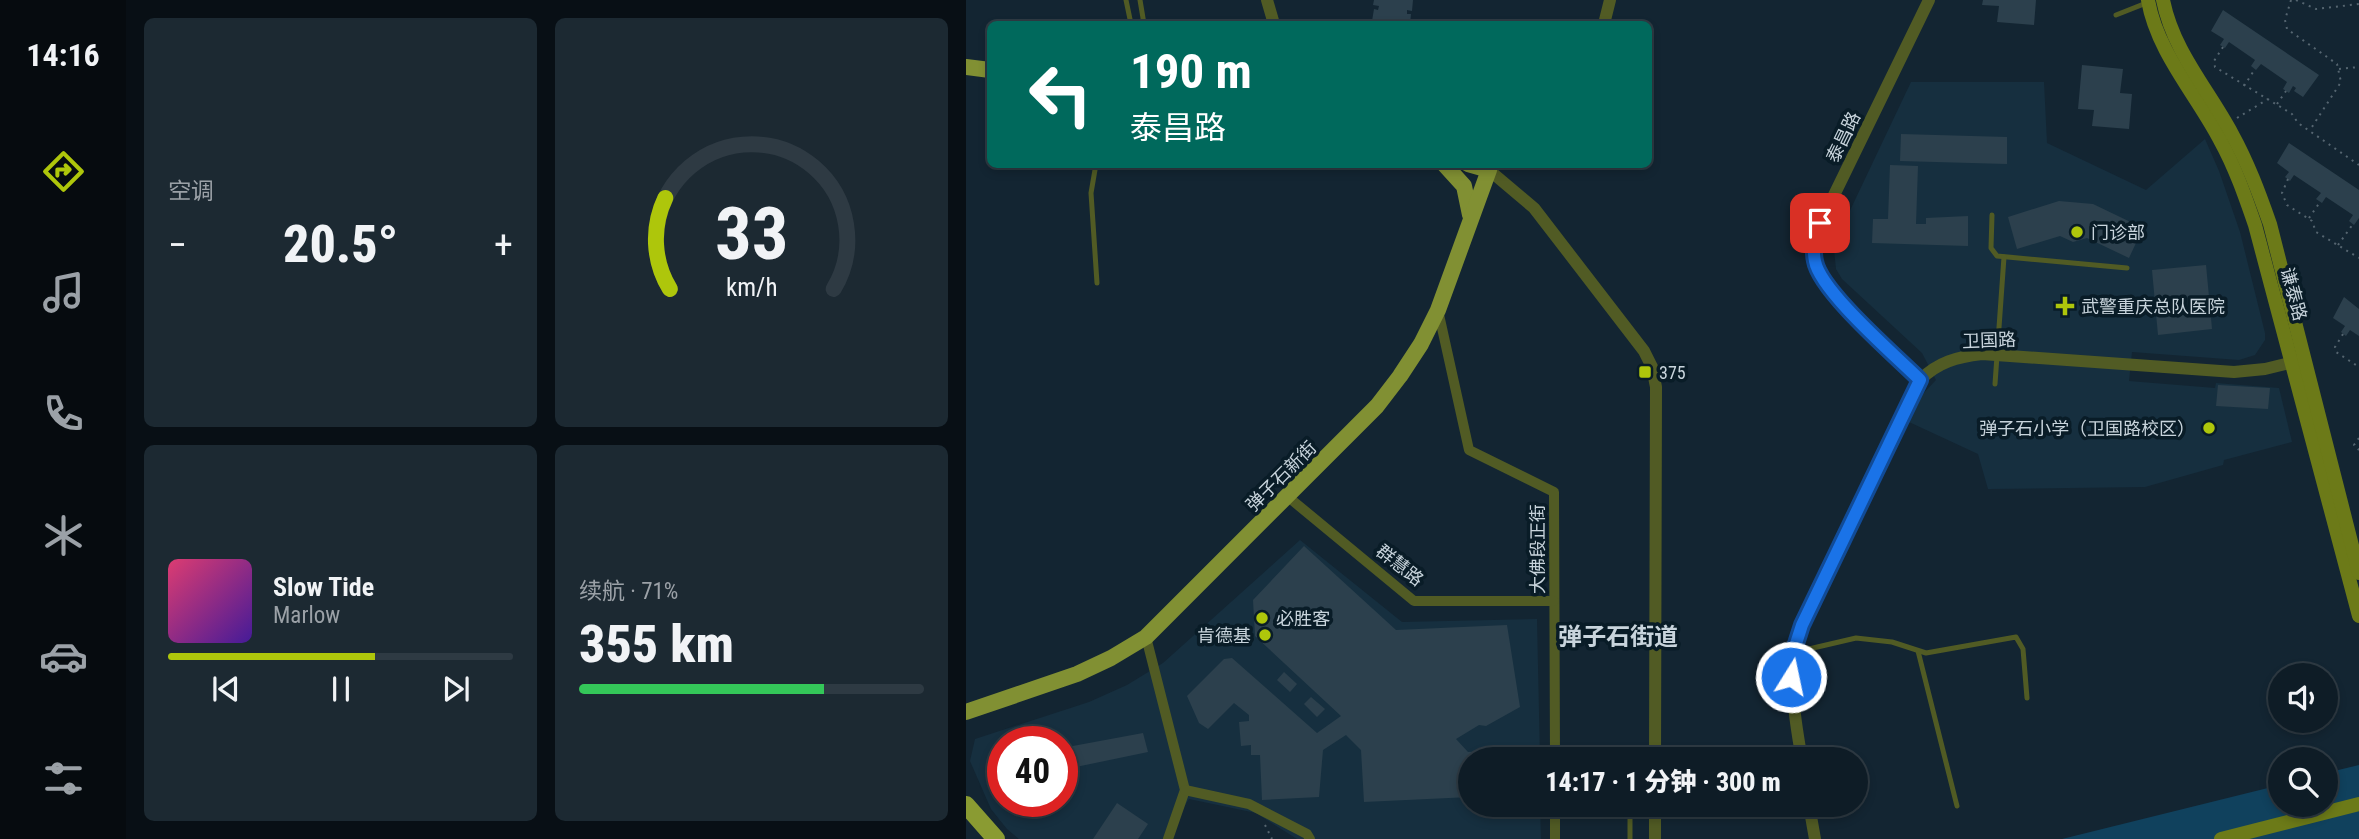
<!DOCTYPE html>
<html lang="zh">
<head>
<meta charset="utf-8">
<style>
	:root { --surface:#0e1c26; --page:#1c2932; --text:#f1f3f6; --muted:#9ba1a7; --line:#2e3a43; --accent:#aec60b }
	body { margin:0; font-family:"Roboto Condensed","Noto Sans SC",sans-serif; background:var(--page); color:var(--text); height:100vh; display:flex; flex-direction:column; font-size:26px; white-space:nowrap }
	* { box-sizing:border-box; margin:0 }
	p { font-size:23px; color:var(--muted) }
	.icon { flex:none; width:38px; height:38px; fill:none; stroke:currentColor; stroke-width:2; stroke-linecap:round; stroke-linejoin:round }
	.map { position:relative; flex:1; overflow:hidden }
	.sheet { display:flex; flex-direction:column; gap:18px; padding:18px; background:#080f15; width:840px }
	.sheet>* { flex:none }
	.guide { position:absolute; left:21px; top:21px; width:665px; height:147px; border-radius:10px; box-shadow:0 4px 10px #0003,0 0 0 2px var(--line); background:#00695c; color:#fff; overflow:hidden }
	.fabs { position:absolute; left:1302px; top:663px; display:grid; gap:14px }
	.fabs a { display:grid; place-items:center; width:70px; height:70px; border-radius:50%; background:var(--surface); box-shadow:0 4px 10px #0003,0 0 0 2px var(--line); font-size:35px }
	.speed { position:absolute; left:21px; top:726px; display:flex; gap:14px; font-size:35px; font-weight:700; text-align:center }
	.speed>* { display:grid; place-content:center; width:91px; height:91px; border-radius:50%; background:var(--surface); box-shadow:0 4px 10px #0003,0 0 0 2px var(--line); line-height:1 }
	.speed .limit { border:10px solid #d22; background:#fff; color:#111 }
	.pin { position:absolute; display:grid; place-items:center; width:60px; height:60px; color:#fff; margin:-30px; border-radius:14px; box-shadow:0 4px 10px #0006 }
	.me { position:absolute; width:77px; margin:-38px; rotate:10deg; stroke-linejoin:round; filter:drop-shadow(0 0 5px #0008) }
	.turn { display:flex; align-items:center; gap:24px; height:147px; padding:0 28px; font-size:32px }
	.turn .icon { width:91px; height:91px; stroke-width:2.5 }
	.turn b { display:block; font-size:49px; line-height:60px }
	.big { font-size:52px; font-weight:800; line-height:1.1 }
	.sheet .widget { flex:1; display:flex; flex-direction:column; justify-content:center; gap:10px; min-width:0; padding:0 24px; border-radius:10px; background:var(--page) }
	.sheet .dial { align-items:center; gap:0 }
	.dial svg { height:182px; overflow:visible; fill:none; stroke:var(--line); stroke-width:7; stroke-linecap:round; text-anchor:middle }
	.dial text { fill:var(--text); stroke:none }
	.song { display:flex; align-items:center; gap:21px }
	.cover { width:84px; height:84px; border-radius:10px; background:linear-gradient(135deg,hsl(340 70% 55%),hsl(260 70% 35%)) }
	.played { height:7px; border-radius:4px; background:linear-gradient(90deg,var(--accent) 60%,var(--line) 60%) }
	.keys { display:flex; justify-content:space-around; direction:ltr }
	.heat { display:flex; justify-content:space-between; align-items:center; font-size:38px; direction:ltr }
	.charge { height:10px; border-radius:5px; background:linear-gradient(90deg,#34c759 71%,var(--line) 0) }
	.sheet .tiles { flex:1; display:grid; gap:18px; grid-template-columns:repeat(2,1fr) }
	.trip { position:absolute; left:492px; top:747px; width:410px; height:70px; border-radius:35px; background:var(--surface); box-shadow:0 4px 10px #0003,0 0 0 2px var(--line); font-weight:800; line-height:70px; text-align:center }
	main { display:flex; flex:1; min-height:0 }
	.tabs { display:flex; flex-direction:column; width:126px; justify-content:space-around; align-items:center; background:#060b0f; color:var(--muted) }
	.tabs .icon { width:49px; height:49px }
	.tabs .selected { color:var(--accent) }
	.tabs b { font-size:32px; color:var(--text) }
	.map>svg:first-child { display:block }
	.built { fill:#162f3f; fill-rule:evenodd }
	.green { fill:#10415d }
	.building { fill:#2c404d }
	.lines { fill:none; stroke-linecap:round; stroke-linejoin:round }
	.path { stroke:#556570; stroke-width:2; stroke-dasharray:2 5; stroke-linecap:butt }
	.service { stroke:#515b24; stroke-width:5 }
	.minor { stroke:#515b24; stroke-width:10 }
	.tertiary { stroke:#515b24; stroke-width:12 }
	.secondary { stroke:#6c7a18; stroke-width:14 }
	.primary { stroke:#819033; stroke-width:16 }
	.trunk { stroke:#8a9b32; stroke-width:18 }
	.route-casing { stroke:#114b97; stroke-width:18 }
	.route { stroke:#1a73e8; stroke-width:12 }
	.poi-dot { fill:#aec60b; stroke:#091c27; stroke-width:2.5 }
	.labels { text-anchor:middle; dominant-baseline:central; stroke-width:7; stroke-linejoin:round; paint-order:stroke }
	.street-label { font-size:18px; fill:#c8d4dc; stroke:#091c27 }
	.poi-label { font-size:18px; fill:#c8d4dc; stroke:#091c27; text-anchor:start }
	.district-label { font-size:24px; font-weight:bold; fill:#c8d4dc; stroke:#091c27 }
</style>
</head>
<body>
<main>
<nav class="tabs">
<b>14:16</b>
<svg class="icon selected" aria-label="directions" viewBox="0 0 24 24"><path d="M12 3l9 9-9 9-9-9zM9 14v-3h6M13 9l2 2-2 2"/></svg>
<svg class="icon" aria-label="music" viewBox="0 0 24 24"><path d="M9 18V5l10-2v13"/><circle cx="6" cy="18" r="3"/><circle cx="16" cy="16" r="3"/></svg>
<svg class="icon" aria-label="phone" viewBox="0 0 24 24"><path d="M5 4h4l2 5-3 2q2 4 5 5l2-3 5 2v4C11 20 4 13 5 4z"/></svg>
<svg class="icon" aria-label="climate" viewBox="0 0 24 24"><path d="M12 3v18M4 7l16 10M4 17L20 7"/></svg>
<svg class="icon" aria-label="car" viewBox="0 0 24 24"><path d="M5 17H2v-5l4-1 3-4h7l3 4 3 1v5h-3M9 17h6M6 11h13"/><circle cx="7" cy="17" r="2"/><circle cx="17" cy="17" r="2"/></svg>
<svg class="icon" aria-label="filters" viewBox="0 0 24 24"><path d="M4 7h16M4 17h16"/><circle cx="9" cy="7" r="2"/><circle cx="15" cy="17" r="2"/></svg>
</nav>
<section class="sheet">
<div class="tiles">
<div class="widget"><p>空调</p>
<div class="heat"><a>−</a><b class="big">20.5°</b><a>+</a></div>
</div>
<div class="widget dial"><svg viewBox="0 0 100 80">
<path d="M14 69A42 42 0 1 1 86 69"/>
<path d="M14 69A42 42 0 0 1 12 29" stroke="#aec60b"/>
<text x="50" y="56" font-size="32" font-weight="700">33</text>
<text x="50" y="72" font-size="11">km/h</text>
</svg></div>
<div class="widget">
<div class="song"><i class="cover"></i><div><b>Slow Tide</b><p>Marlow</p></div></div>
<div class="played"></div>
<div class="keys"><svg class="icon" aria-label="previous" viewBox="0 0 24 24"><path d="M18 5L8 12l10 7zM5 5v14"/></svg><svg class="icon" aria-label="pause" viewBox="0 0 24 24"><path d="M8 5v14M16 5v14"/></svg><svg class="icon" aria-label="next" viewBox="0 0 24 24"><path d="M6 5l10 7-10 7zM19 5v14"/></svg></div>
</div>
<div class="widget"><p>续航 · 71%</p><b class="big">355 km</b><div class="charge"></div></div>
</div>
</section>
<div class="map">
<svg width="1393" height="839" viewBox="0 0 1393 839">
	<rect width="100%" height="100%" fill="#132532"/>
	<g class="built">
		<path d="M945,82H1078L1081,143L1180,190L1239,139L1253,171L1274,232L1299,333V340L1289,355L1273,360L1166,352L1163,381L1249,388L1250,383L1313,388L1326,442L1258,460L1257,465L1179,487L1022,489L1012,454L943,422L954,397L970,380L956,353L876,279L870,269L868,250L870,240Z"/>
		<path d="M334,540L436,622L571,619L574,759L504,760V805H574L575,839H331L290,813L223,799L198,839H53L41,829L25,809L4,761L9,739L123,702L161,685L197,663ZM37,742H96V802H37Z"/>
	</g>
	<path class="green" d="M1393,765V839H1096L1314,785V805H1360V773Z"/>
	<g class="building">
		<path d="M408,0H447L446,11L441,10V14H445L444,24L406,21L408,9L412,10L413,6L407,5Z"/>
		<path d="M1017,0H1070L1068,25L1031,22L1033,6L1016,5Z"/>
		<path d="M1257,10L1353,75L1337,97L1328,91L1330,88L1327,86L1323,93L1317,89L1321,82L1295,64L1290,70L1285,66L1289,60L1263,42L1259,48L1254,45L1258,39L1245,31Z"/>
		<path d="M1116,65L1157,69L1154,93L1166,94L1163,129L1126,126L1128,110L1112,109Z"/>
		<path d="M935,134L1041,137V164L934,161Z"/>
		<path d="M1323,143L1393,190V218L1388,225L1383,221L1387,215L1360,197L1356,203L1350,199L1355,193L1328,175L1324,181L1319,177L1323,172L1311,163Z"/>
		<path d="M924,165L952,166L950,224H960V218L1002,216V246L906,243L907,219H922Z"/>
		<path d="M1093,201L1127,204L1177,228L1163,258L1121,238L1107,242L1094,236L1051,249L1042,217Z"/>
		<path d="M1240,265L1246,329L1192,335L1186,270Z"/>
		<path d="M1378,297L1393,309V336L1384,330L1380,336L1375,332L1379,326L1367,318Z"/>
		<path d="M1252,385L1304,388L1302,409L1250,406Z"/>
		<path d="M338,546L430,630L541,625L554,707L520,726L513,725L490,739L502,752L534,750V760H504V797L398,802L395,750L380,735L357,750L353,797L296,800L294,755H285V745L275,746L273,722L283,721V715L268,703L242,729L233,723L221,696L258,659L266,658L351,733L375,716L289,636L287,600Z"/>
		<path d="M318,672L331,684L324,692L311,680Z"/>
		<path d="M345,697L359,709L351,717L338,704Z"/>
		<path d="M177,733L182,752L105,768L107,777L96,779V748Z"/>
		<path d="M151,803L182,824L172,839H127Z"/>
	</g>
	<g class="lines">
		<g class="path">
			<path d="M1325,0L1319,20L1321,29L1371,64L1375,82L1344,130"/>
			<path d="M1330,0L1350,9L1393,4"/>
			<path d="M1257,47L1248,61L1249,67L1326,114L1332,123L1393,165"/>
			<path d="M1373,69L1393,67"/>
			<path d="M1278,86L1289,69"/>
			<path d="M1311,104L1320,91"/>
			<path d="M1271,118L1302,99"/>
			<path d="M1322,179L1316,193L1321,205L1346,221L1350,232L1393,258"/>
			<path d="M1343,218L1354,202"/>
			<path d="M1372,245L1387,224"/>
			<path d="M1377,334L1369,347L1370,352L1393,367"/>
			<path d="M1393,438L1388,445L1393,450"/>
			<path d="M299,825L306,839"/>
		</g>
		<g class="service">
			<path d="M160,0L165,24"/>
			<path d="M174,0L178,24"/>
			<path d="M1150,15L1183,2"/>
			<path d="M130,164L125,193L131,283"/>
			<path d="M1026,215L1025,248L1031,256L1161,268"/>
			<path d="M1029,384L1038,257"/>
			<path d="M952,651L991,806"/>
			<path d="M830,652L890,638L926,642L960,653L1050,637L1057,649L1061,698"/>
			<path d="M664,805V839"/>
		</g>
		<g class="minor">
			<path d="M472,310L503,450L588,492L589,760"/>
			<path d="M321,496L448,601H588"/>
			<path d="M180,637L219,790L202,839"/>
			<path d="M219,790L283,804L341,834L344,839"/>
			<path d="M589,805V839"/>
		</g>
		<g class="tertiary">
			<path d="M301,0L308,24"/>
			<path d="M638,24L644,0"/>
			<path d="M529,164L523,170L568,208L678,351L686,367L690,387L689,760"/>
			<path d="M954,380C930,356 854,290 849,261C846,248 850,235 854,224L963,0"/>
			<path d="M836,760C827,709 821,675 836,625L954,380C972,362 991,357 1016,354L1268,372L1299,369L1332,361"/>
			<path d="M843,805L849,839"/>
			<path d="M689,839V805"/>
		</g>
		<g class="secondary">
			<path d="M1182,0C1191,52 1230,94 1254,140C1269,167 1279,196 1289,225L1393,616"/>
			<path d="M1197,0C1207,51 1242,89 1266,134C1282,163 1293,193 1304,224L1393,573"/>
			<path d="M1255,839L1393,804"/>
		</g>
		<g class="primary">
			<path d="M0,67L24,70"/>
			<path d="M478,164L498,186L504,215"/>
			<path d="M0,712L111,674L145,658L180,637L411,406L434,376L455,344L472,310L523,170L502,164"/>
		</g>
		<path class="trunk" d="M0,805L30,839"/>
	</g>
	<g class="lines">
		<g class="route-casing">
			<path id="route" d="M825,677L827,653L836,625L954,380C930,356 854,291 849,261C846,248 850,235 854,223"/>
		</g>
		<use href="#route" class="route"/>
	</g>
	<g class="poi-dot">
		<circle cx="1111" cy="232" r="7"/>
		<path d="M1095.5 295.5h7v7h7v7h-7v7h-7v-7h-7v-7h7z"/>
		<rect x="672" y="365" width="14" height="14" rx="3.5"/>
		<circle cx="1243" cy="428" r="7"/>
		<circle cx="296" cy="618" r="7"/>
		<circle cx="299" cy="635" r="7"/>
	</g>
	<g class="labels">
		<g class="street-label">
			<text transform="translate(877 137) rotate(-64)">泰昌路</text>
			<text transform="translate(1328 294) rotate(75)">谦泰路</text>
			<text transform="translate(1023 340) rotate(-2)">卫国路</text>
			<text transform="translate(315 476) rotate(-45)">弹子石新街</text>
			<text transform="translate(571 549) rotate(-90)">大佛段正街</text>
			<text transform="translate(434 565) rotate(38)">群慧路</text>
		</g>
		<g class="poi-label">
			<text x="1125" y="232">门诊部</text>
			<text x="1115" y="306">武警重庆总队医院</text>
			<text x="693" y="372">375</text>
			<text x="1229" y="428" text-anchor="end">弹子石小学（卫国路校区）</text>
			<text x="310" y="618">必胜客</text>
			<text x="285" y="635" text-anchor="end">肯德基</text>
		</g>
		<g class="district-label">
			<text x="652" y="637">弹子石街道</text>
		</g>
	</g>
</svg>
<div class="fabs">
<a><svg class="icon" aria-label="sound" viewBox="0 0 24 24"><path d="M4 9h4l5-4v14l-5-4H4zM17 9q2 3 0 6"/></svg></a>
<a><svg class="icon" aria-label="search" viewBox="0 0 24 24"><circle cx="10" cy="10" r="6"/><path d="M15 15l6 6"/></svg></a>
</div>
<div class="speed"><div class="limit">40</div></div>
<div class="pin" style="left:854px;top:223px;background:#d93025"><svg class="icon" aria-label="arrive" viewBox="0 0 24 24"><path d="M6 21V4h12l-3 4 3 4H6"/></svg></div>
<svg class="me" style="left:825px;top:677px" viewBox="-20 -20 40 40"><circle r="17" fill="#1a73e8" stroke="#fff" stroke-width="3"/><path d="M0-11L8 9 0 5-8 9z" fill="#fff"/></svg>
<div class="trip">14:17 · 1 分钟 · 300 m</div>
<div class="guide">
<div class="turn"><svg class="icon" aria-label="left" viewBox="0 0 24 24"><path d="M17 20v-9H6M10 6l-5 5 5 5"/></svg><div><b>190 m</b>泰昌路</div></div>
</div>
</div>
</main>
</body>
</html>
